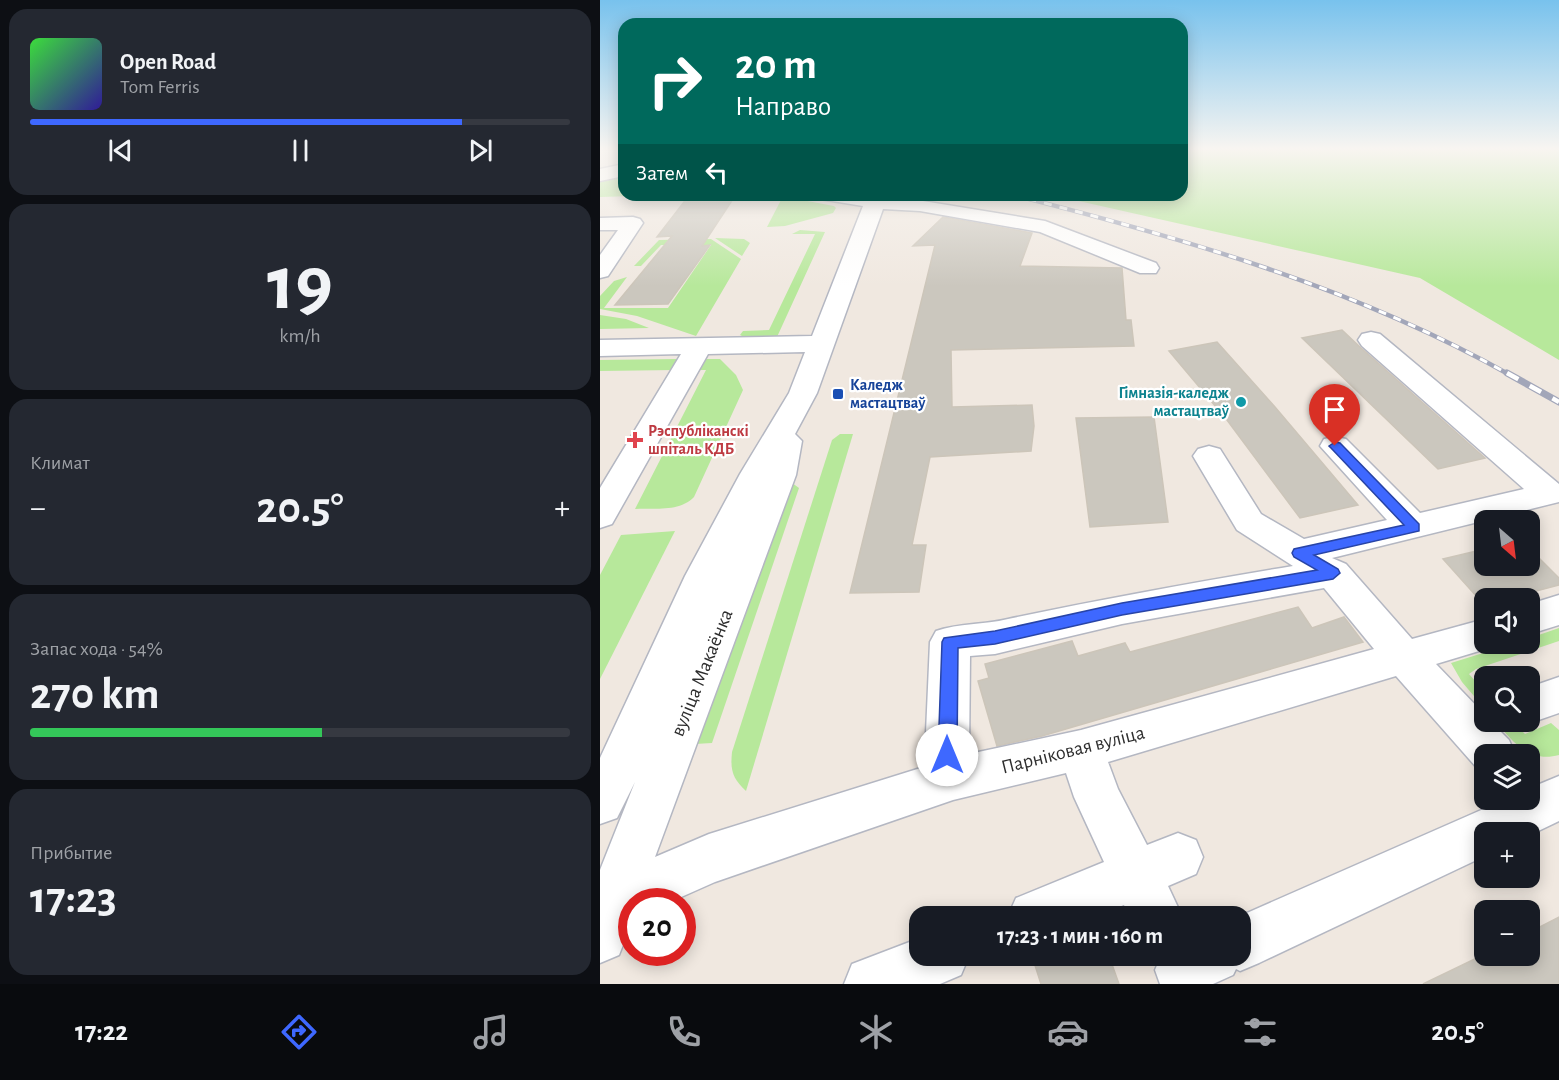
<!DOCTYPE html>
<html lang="ru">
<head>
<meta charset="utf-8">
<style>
	:root { --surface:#171b24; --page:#242831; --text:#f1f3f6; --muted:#9ea1a6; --line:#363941; --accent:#3e68ff }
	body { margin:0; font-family:"Alegreya Sans",sans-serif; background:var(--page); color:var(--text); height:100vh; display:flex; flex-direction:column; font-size:22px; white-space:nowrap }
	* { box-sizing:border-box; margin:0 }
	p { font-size:20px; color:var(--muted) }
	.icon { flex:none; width:33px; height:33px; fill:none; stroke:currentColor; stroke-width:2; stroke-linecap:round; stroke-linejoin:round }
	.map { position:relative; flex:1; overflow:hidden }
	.sheet { display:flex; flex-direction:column; gap:9px; padding:9px; background:#0d0f14; width:600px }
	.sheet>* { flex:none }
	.banner { position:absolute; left:18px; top:18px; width:570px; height:183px; border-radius:18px; box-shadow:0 3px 15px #0003; background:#00695c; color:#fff; overflow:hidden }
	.needle { width:39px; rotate:152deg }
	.fabs { position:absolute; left:874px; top:510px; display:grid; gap:12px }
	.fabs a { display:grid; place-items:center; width:66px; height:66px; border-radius:12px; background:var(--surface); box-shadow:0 3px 15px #0003; font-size:30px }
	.speed { position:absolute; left:18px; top:888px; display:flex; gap:12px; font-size:30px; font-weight:700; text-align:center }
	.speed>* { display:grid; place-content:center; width:78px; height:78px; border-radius:50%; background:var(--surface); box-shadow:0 3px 15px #0003; line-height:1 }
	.speed .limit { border:9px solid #d22; background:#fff; color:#111 }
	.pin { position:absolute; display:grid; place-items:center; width:51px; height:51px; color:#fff; margin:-62px -26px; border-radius:50% 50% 50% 0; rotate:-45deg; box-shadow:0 0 6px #0007 }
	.pin .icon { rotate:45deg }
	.me { position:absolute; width:66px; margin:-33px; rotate:0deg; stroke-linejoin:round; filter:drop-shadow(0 0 4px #0008) }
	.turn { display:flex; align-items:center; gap:21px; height:126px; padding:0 18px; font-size:27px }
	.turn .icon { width:78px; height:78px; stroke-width:2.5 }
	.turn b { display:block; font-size:42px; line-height:51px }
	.then { display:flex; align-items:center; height:57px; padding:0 18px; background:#0003; gap:12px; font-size:22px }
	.big { font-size:45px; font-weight:600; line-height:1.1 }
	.sheet .card { flex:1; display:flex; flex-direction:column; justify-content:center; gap:9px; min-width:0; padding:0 21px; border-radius:18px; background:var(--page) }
	.sheet .dial { align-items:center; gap:0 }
	.dial b { font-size:78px; line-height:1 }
	.song { display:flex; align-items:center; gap:18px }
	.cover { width:72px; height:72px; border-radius:9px; background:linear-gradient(135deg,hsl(120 70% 55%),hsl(250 70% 35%)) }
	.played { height:6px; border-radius:3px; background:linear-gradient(90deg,var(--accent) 80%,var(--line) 80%) }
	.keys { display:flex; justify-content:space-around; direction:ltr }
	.heat { display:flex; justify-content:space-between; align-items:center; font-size:33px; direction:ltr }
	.charge { height:9px; border-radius:4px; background:linear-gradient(90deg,#34c759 54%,var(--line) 0) }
	.trip { position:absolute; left:309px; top:906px; width:342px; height:60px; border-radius:18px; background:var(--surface); box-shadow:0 3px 15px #0003; font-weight:600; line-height:60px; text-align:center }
	.menu { display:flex; height:96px; justify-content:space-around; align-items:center; background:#090b0e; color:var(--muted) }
	.menu .icon { width:42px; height:42px }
	.menu .current { color:var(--accent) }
	.menu b { font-size:27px; color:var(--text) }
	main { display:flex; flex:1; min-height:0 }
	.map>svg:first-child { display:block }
	.green { fill:#b7e89b }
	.building { fill:#cbc7be; stroke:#ccc5b9; stroke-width:1.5 }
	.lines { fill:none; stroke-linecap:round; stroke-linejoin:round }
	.minor-casing { stroke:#b4b7c2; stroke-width:3 }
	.minor { fill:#fff; fill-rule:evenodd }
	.rail-far1-casing { stroke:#a2a6b9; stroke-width:4.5 }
	.rail-casing { stroke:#a2a6b9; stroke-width:7 }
	.rail-far1 { stroke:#fff; stroke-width:3; stroke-dasharray:8; stroke-linecap:butt }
	.rail { stroke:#fff; stroke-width:4.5; stroke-dasharray:13; stroke-linecap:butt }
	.route { fill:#3e68ff; stroke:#2844a6; stroke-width:1.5 }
	.transit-dot { fill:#1a4fb4; stroke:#fff; stroke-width:2 }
	.culture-dot { fill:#0f9aa8; stroke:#fff; stroke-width:2 }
	.health-dot { fill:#e0444e; stroke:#fff; stroke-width:2 }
	.labels { text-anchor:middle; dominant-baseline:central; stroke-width:4.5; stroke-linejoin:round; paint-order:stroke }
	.transit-label { font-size:16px; font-weight:bold; fill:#164399; stroke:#fff; text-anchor:start }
	.culture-label { font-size:16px; font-weight:bold; fill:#0d838f; stroke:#fff; text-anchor:end }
	.health-label { font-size:16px; font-weight:bold; fill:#be3a42; stroke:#fff; text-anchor:start }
	.near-street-label { font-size:20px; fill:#2e2e2e; stroke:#fff }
</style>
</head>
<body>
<main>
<section class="sheet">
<div class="card">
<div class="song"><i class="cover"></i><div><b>Open Road</b><p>Tom Ferris</p></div></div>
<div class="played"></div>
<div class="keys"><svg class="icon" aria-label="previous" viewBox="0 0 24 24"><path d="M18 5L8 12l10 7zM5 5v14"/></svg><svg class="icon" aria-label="pause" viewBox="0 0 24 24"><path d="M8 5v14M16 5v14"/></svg><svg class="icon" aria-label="next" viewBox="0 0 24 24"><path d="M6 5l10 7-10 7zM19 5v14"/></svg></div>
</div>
<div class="card dial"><b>19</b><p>km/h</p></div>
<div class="card"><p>Климат</p>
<div class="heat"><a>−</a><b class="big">20.5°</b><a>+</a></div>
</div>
<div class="card"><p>Запас хода · 54%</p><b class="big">270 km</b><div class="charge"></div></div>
<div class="card"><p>Прибытие</p><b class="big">17:23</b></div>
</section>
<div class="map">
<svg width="959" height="984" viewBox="0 0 959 984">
	<rect width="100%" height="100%" fill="#f0e8e0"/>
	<g class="green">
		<path d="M582,149H959V360L820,278L452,195H582Z"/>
		<path d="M24,177V195L35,196L0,197V182Z"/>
		<path d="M186,197L234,206L236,208L233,213L185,226L167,227L182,198Z"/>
		<path d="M200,230L225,232L177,337H144L140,335L143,331L169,330L215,234H192Z"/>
		<path d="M115,238L144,239L150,243L142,256Z"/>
		<path d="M111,239L141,259L96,336L37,316L0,309V296L14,281L27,277L4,308H68L111,245H61L41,266H34L59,240Z"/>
		<path d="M0,315L26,319L49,328L0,329Z"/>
		<path d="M78,359L79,361L75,370L0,371V360Z"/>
		<path d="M107,359H120L136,375L143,390L94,497C80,512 54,508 35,509L106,370H94L100,361Z"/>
		<path d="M240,434H253L146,791C133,779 130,771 132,752L232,440Z"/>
		<path d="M188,480L199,488L112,743L95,744Z"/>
		<path d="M75,531L0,679V575L21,535Z"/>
		<path d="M959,628V641L876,669L869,674L885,692V709L862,682L851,663L912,644H930V638Z"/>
		<path d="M896,722H913L925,734L951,723L959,730V755C929,763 913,742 896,722Z"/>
	</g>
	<g class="building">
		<path d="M84,202H131L102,246L110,245L68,304L15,305L72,236L57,237Z"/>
		<path d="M343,217L432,233L420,266L522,268L526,320H531L534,346L351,350L352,407L432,405L434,426L431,451L330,457L312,545H326L319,592L250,593L335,245L313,246Z"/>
		<path d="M742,330L761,348L885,458L838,469L702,338Z"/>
		<path d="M617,342L675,407L758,505L700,518L627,420L569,351Z"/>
		<path d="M554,417L568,522L490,527L476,418Z"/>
		<path d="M885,549V566H930V549L959,578V585L910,598H878L843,559Z"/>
		<path d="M698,607L712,628L744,617L763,642L442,736L397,746L378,681L389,678L385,664L472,641L478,656L525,643L530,652Z"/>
		<path d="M959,917V984H823L885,954L930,956V932Z"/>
		<path d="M432,956H509L519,984H441Z"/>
	</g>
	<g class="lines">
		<g class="minor-casing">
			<g id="minor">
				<path d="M24,164V176L0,181V169Z"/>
				<path d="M217,195H286L445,221L556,263L559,268L556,273H540L440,232L320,211L283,209L217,393L195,434L202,441L196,475L55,857L109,834L327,766L325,755L330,642L336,631C359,623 384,625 408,619C503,599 597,582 693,566L637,530L593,456L598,449L609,446L620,449L661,514L704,539L787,520L720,446L724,439L735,437L746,439L820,513L924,489L762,346L758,340L762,334L771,332L780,334L959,484V502L732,558L746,564L812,639L885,619V644L899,645L836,664L885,715V722H891L909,740L915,754H885V771L877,768L796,676L508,762L518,789L547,845L578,833L596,840L603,857L596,874L568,886L582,916H529L524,905L495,916H408L416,898L504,862L474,797L466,773L353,800L115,882L70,902H32V922L19,955L0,963V870L35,782L17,818L0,824V758L85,576L140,474L189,393L205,352L108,354L12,524L0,528V488L81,354L0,356V340L212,336L263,206L220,199ZM724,588L774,649L481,730L369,754L370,656L395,654L522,624Z"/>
				<path d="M33,217L40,219L43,223L8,276L0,278V255L18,230H0V218Z"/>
				<path d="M959,595V625L930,634V604Z"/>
				<path d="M959,677V713L930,723L925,722H930V687Z"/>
				<path d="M959,776V821L930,835V832H885V856L659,963L640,971L636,969L633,975L613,984H560L555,970L561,956H640V916L904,800H930V788Z"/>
				<path d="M320,938V956H369L361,975L340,984H244L252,964Z"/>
			</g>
		</g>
		<use href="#minor" class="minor"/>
		<g class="rail-far1-casing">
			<path id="rail-far1" d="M413,195C583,238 756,288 910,375"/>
		</g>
		<g class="rail-casing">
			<path id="rail" d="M907,373L959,402"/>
		</g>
		<use href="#rail-far1" class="rail-far1"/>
		<use href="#rail" class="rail"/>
	</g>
	<linearGradient id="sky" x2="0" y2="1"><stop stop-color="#78c2ed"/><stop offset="0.52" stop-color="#f8f5f1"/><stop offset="1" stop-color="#f8f5f1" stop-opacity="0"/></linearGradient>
	<rect width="959" height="286" fill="url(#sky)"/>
	<path class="route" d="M735,442L740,443L819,524V531L714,555L738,569L740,573L733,579L522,615L395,644L358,648L357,755L354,761L347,764L341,761L338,755L342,642L344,638L395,631L522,603L717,570L694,557L692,553L694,549L804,525L731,448L729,446Z"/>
	<rect class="transit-dot" x="232" y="388" width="12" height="12" rx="3"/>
	<circle class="culture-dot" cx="641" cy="402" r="6"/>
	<path class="health-dot" d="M32 431h6v6h6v6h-6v6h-6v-6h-6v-6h6z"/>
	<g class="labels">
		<g class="transit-label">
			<text x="250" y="385">Каледж<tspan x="250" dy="18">мастацтваў</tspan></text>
		</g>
		<g class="culture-label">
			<text x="629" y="393">Гімназія-каледж<tspan x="629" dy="18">мастацтваў</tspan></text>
		</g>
		<g class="health-label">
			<text x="48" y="431">Рэспубліканскі<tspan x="48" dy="18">шпіталь КДБ</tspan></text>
		</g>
		<g class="near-street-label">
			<text transform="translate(102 673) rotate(-68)">вуліца Макаёнка</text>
			<text transform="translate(473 750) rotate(-14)">Парніковая вуліца</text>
		</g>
	</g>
</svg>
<div class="fabs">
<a><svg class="needle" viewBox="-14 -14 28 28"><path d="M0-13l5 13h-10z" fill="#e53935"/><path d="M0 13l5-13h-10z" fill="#9ea1a6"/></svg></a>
<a><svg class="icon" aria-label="sound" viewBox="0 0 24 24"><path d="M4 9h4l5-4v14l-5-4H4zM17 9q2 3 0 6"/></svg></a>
<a><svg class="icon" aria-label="search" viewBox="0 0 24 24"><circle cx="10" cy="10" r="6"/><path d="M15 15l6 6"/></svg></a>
<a><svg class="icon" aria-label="layers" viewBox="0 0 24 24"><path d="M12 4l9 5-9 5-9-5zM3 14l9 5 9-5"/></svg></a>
<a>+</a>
<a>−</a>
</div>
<div class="speed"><div class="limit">20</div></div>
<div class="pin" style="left:735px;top:446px;background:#d93025"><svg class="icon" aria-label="arrive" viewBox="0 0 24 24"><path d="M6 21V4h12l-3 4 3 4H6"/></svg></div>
<svg class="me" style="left:347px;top:755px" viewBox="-20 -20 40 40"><circle r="19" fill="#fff"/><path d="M0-13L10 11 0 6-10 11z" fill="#3e68ff"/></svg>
<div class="trip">17:23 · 1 мин · 160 m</div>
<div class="banner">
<div class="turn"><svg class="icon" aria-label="right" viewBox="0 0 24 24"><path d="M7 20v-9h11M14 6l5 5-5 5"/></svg><div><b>20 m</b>Направо</div></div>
<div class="then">Затем<svg class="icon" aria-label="left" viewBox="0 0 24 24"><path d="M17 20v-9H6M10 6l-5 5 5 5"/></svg></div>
</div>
</div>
</main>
<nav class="menu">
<b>17:22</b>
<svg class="icon current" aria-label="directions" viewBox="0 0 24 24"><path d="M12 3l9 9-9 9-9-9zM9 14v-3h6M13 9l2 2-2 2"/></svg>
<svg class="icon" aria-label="music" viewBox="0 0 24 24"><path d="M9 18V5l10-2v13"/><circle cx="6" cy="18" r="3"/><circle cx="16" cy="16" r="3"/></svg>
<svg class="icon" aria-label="phone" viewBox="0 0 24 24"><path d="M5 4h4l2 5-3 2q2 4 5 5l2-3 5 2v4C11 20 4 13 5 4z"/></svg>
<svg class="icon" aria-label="climate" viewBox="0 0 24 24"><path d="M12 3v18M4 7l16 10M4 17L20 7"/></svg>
<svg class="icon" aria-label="car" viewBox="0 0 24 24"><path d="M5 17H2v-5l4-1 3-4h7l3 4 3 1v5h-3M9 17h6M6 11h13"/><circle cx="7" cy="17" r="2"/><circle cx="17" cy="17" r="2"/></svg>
<svg class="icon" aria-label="filters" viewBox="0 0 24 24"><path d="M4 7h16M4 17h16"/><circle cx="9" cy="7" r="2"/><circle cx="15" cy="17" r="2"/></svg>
<b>20.5°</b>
</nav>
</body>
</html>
